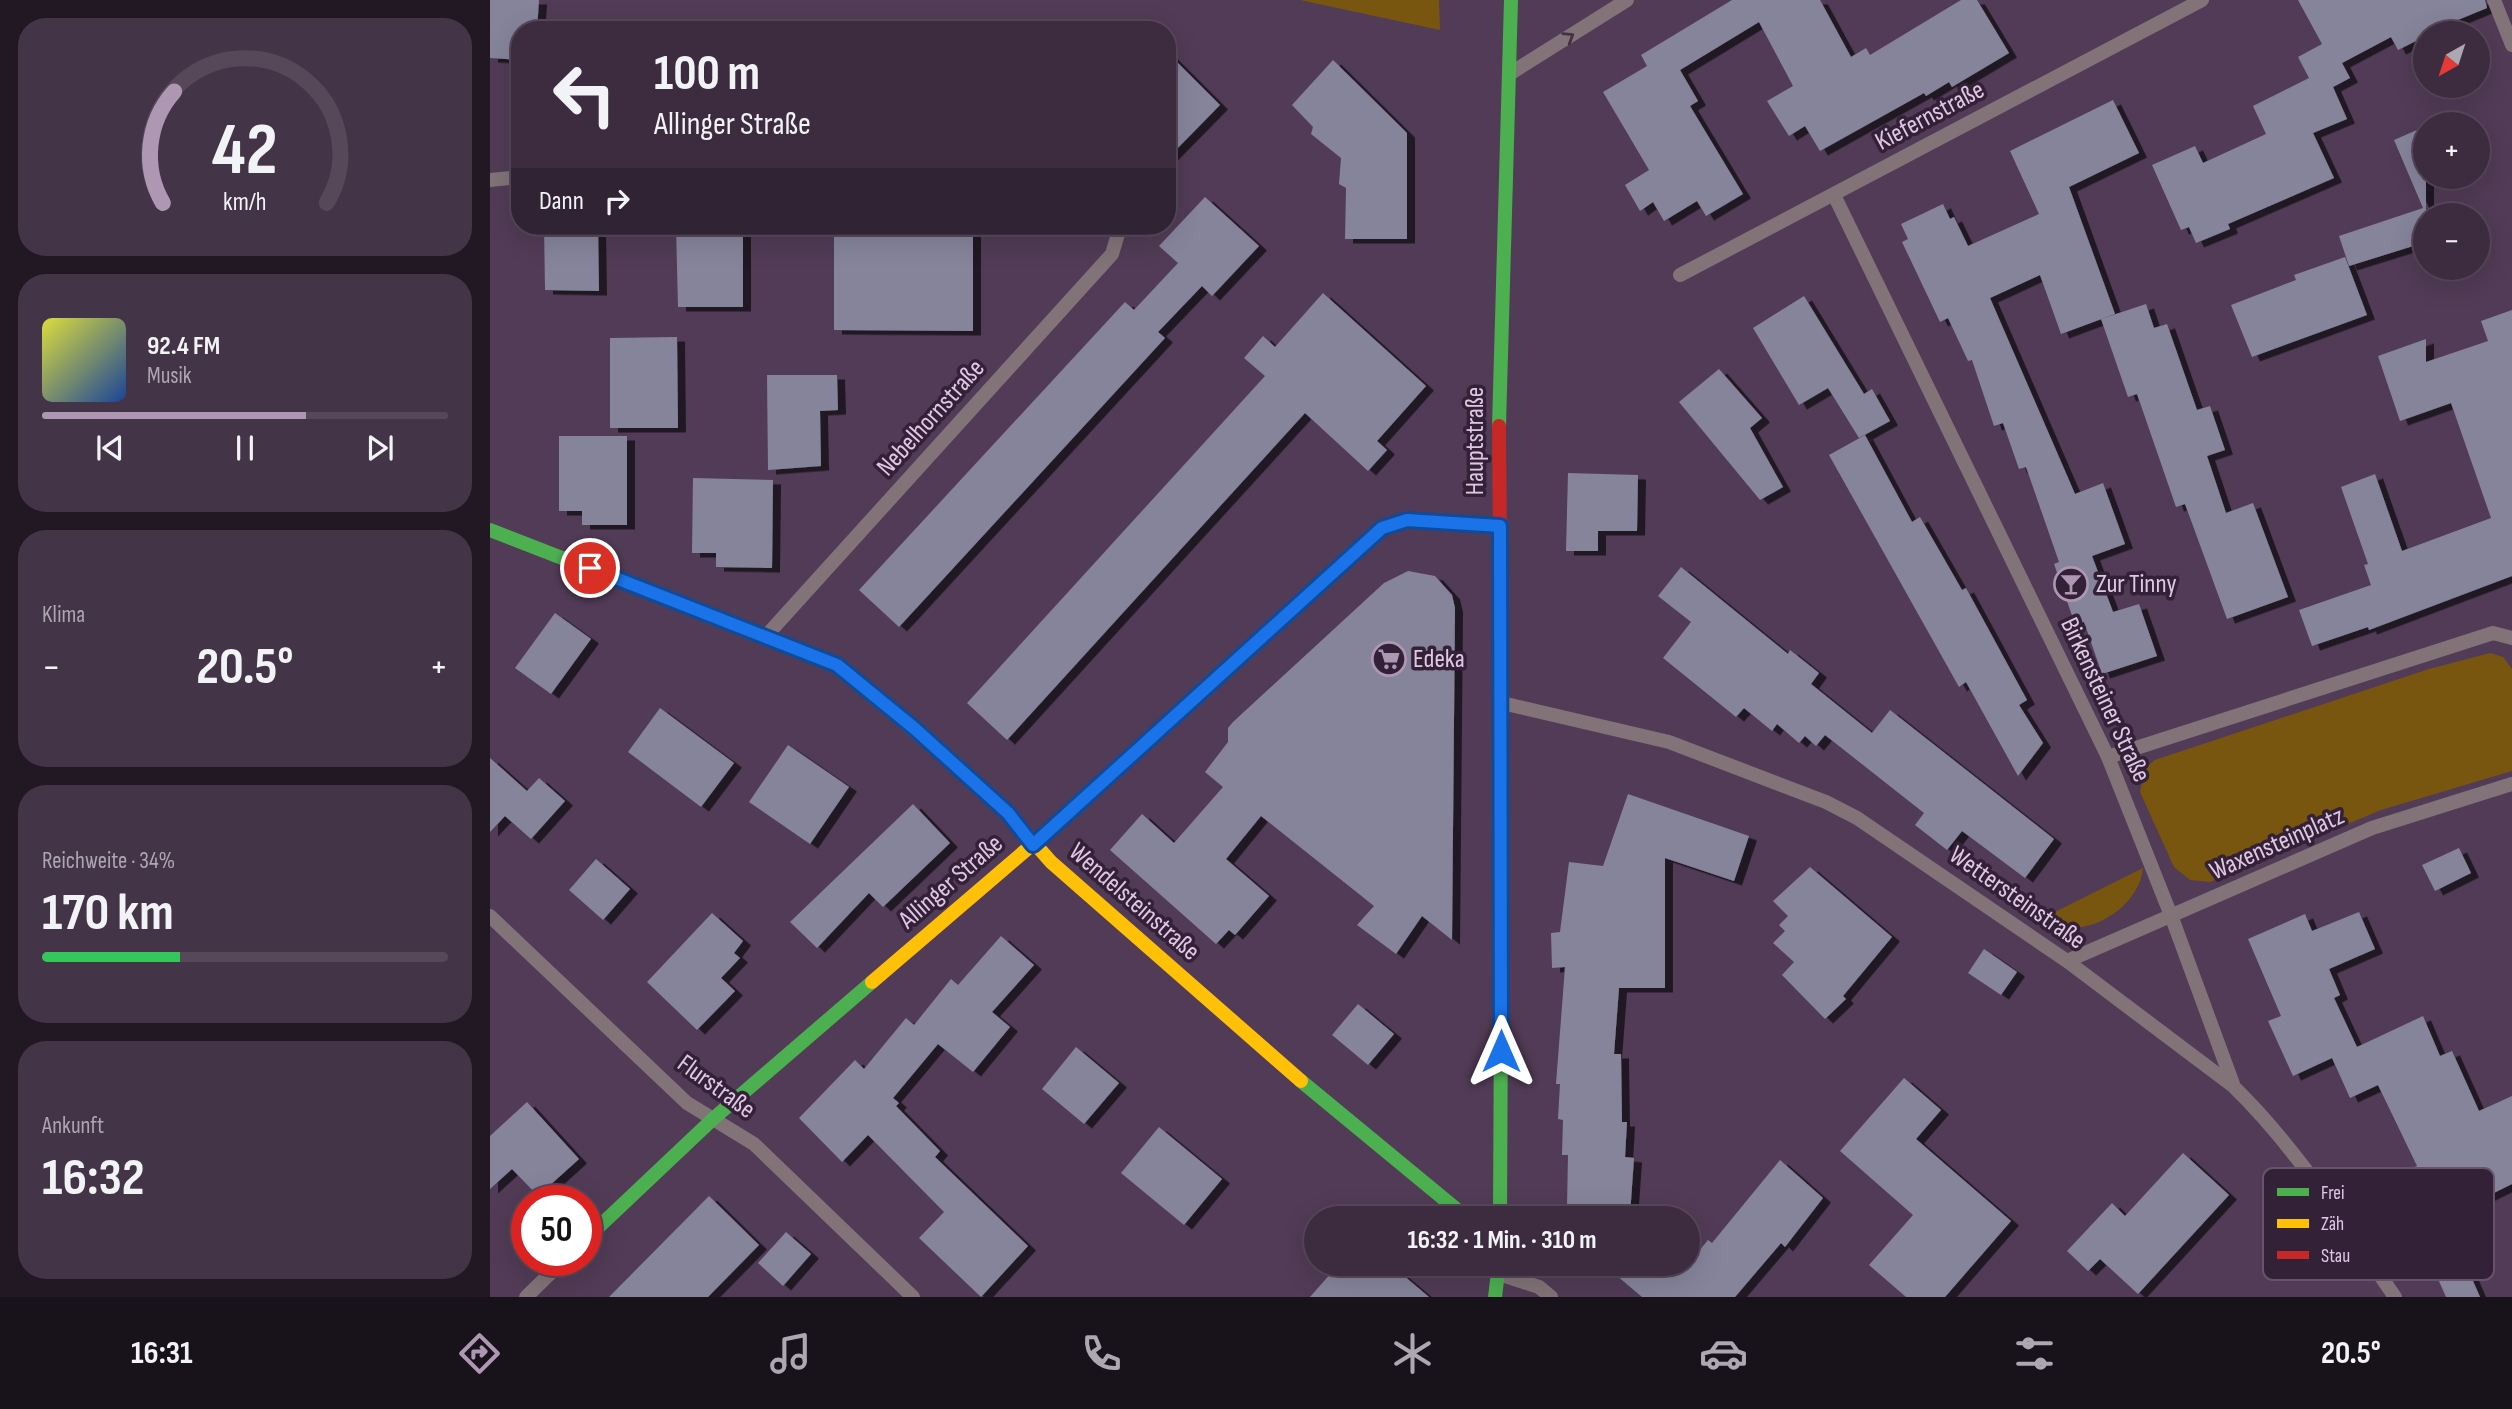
<!DOCTYPE html>
<html lang="de">
<head>
<meta charset="utf-8">
<style>
	:root { --surface:#3d2c40; --page:#443447; --text:#f1f3f6; --muted:#ada7b1; --line:#564859; --accent:#ae97b3 }
	body { margin:0; font-family:"Sofia Sans Condensed",sans-serif; background:var(--page); color:var(--text); height:100vh; display:flex; flex-direction:column; font-size:26px; white-space:nowrap }
	* { box-sizing:border-box; margin:0 }
	p { font-size:23px; color:var(--muted) }
	.icon { flex:none; width:38px; height:38px; fill:none; stroke:currentColor; stroke-width:2; stroke-linecap:round; stroke-linejoin:round }
	.map { position:relative; flex:1; overflow:hidden }
	.sheet { display:flex; flex-direction:column; gap:18px; padding:18px; background:#221823; width:490px }
	.sheet>* { flex:none }
	.banner { position:absolute; left:21px; top:21px; width:665px; height:214px; border-radius:28px; box-shadow:0 7px 28px #0002,0 0 0 2px var(--line); background:#3d2c40; color:var(--text); overflow:hidden }
	.needle { width:46px; rotate:219deg }
	.controls { position:absolute; left:1923px; top:21px; display:grid; gap:14px }
	.controls a { display:grid; place-items:center; width:77px; height:77px; border-radius:50%; background:var(--surface); box-shadow:0 7px 28px #0002,0 0 0 2px var(--line); font-size:35px }
	.speed { position:absolute; left:21px; top:1185px; display:flex; gap:14px; font-size:35px; font-weight:700; text-align:center }
	.speed>* { display:grid; place-content:center; width:91px; height:91px; border-radius:50%; background:var(--surface); box-shadow:0 7px 28px #0002,0 0 0 2px var(--line); line-height:1 }
	.speed .limit { border:10px solid #d22; background:#fff; color:#111 }
	.pin { position:absolute; display:grid; place-items:center; width:60px; height:60px; color:#fff; margin:-30px; border:4px solid #fff; border-radius:50%; box-shadow:0 2px 7px #0007 }
	.me { position:absolute; width:77px; margin:-38px; rotate:0deg; stroke-linejoin:round; filter:drop-shadow(0 0 5px #0008) }
	.turn { display:flex; align-items:center; gap:24px; height:147px; padding:0 28px; font-size:32px }
	.turn .icon { width:91px; height:91px; stroke-width:2.5 }
	.turn b { display:block; font-size:49px; line-height:60px }
	.then { display:flex; align-items:center; height:66px; padding:0 28px; background:#0003; gap:14px; font-size:26px }
	.big { font-size:52px; font-weight:700; line-height:1.1 }
	.sheet .widget { flex:1; display:flex; flex-direction:column; justify-content:center; gap:10px; min-width:0; padding:0 24px; border-radius:28px; background:var(--page) }
	.sheet .dial { align-items:center; gap:0 }
	.dial svg { height:182px; overflow:visible; fill:none; stroke:var(--line); stroke-width:7; stroke-linecap:round; text-anchor:middle }
	.dial text { fill:var(--text); stroke:none }
	.song { display:flex; align-items:center; gap:21px }
	.cover { width:84px; height:84px; border-radius:10px; background:linear-gradient(135deg,hsl(60 70% 55%),hsl(220 70% 35%)) }
	.played { height:7px; border-radius:4px; background:linear-gradient(90deg,var(--accent) 65%,var(--line) 65%) }
	.keys { display:flex; justify-content:space-around; direction:ltr }
	.heat { display:flex; justify-content:space-between; align-items:center; font-size:38px; direction:ltr }
	.charge { height:10px; border-radius:5px; background:linear-gradient(90deg,#34c759 34%,var(--line) 0) }
	.trip { position:absolute; left:814px; top:1206px; width:396px; height:70px; border-radius:35px; background:var(--surface); box-shadow:0 7px 28px #0002,0 0 0 2px var(--line); font-weight:700; line-height:70px; text-align:center }
	.tab-bar { display:flex; height:112px; justify-content:space-around; align-items:center; background:#18121a; color:var(--muted) }
	.tab-bar .icon { width:49px; height:49px }
	.tab-bar .on { color:var(--accent) }
	.tab-bar b { font-size:32px; color:var(--text) }
	main { display:flex; flex:1; min-height:0 }
	.map>svg:first-child { display:block }
	.green { fill:#795610 }
	.building { fill:#86849b; filter:url(#shadow) }
	.lines { fill:none; stroke-linecap:round; stroke-linejoin:round }
	.street { stroke:#817377; stroke-width:14 }
	.fast { stroke:#4caf50; stroke-width:14 }
	.slow { stroke:#ffc107; stroke-width:14 }
	.jam { stroke:#c62828; stroke-width:14 }
	.oneway { stroke:#433144 }
	.route-casing { stroke:#114b97; stroke-width:18 }
	.route { stroke:#1a73e8; stroke-width:12 }
	.labels { text-anchor:middle; dominant-baseline:central; stroke-width:7; stroke-linejoin:round; paint-order:stroke }
	.street-label { font-size:26px; fill:#e0c8e5; stroke:#332137 }
	.poi-label { font-size:26px; fill:#e0c8e5; stroke:#332137; text-anchor:start }
	.key { fill:#332137; stroke:#67536b; stroke-width:2 }
	.key-label { font-size:19px; fill:#e0c8e5 }
</style>
</head>
<body>
<main>
<section class="sheet">
<div class="widget dial"><svg viewBox="0 0 100 80">
<path d="M14 69A42 42 0 1 1 86 69"/>
<path d="M14 69A42 42 0 0 1 19 20" stroke="#ae97b3"/>
<text x="50" y="56" font-size="32" font-weight="700">42</text>
<text x="50" y="72" font-size="11">km/h</text>
</svg></div>
<div class="widget">
<div class="song"><i class="cover"></i><div><b>92.4 FM</b><p>Musik</p></div></div>
<div class="played"></div>
<div class="keys"><svg class="icon" aria-label="previous" viewBox="0 0 24 24"><path d="M18 5L8 12l10 7zM5 5v14"/></svg><svg class="icon" aria-label="pause" viewBox="0 0 24 24"><path d="M8 5v14M16 5v14"/></svg><svg class="icon" aria-label="next" viewBox="0 0 24 24"><path d="M6 5l10 7-10 7zM19 5v14"/></svg></div>
</div>
<div class="widget"><p>Klima</p>
<div class="heat"><a>−</a><b class="big">20.5°</b><a>+</a></div>
</div>
<div class="widget"><p>Reichweite · 34%</p><b class="big">170 km</b><div class="charge"></div></div>
<div class="widget"><p>Ankunft</p><b class="big">16:32</b></div>
</section>
<div class="map">
<svg width="2022" height="1297" viewBox="0 0 2022 1297">
	<defs>
		<filter id="shadow"><feDropShadow dx="8" dy="4.5" stdDeviation="0" flood-color="#0009"/></filter>
	</defs>
	<rect width="100%" height="100%" fill="#513b56"/>
	<g class="green">
		<path d="M810,0H949L950,30Z"/>
		<path d="M2000,653L2013,657L2022,669V771L1891,810L1720,882L1700,880L1684,867L1650,792L1655,768L1665,760L1939,669Z"/>
		<path d="M1653,868C1650,901 1613,929 1579,928C1569,928 1557,924 1547,921Z"/>
	</g>
	<g class="building">
		<path d="M0,0H49L47,30H30V60L0,58Z"/>
		<path d="M1242,0H1330L1361,57L1376,48L1380,55L1471,0H1487L1519,53L1462,87L1459,82L1436,96L1434,93L1330,151L1315,126L1299,136L1277,101L1303,86L1269,22L1190,70L1208,101L1200,106L1253,194L1216,216L1207,201L1174,221L1163,202L1150,211L1135,185L1159,170L1113,92L1157,66L1151,55Z"/>
		<path d="M1808,0H1995L1997,8L1936,33V36L1908,50L1901,37L1852,63L1860,78L1843,87L1857,119L1823,133L1844,178L1738,224L1740,229L1706,243L1699,227L1691,230L1662,165L1705,146L1713,163L1776,134L1763,106L1819,78L1808,57L1832,44Z"/>
		<path d="M677,52L730,105L677,159Z"/>
		<path d="M843,60L917,133V239H855L856,188L849,184L851,158L821,134L823,127L802,105Z"/>
		<path d="M1623,100L1649,153L1579,187L1625,314L1571,334L1550,275L1500,298L1585,494L1613,483L1635,544L1602,556L1623,612L1649,604L1667,656L1612,674L1594,622L1585,624L1564,564L1569,562L1536,467L1529,469L1513,423L1504,426L1482,360L1478,361L1458,318L1450,322L1412,242L1418,239L1411,224L1453,204L1460,219L1464,217L1478,246L1549,214L1520,151Z"/>
		<path d="M1936,126V242L1859,266L1849,236L1933,208L1904,140Z"/>
		<path d="M715,197L769,246L722,296L712,286L668,332L675,338L409,627L369,590L635,302L644,310L688,263L669,246Z"/>
		<path d="M54,226H108L109,291L55,290Z"/>
		<path d="M186,226H253V307H188Z"/>
		<path d="M344,226H483V331L344,330Z"/>
		<path d="M1855,257L1877,315L1762,357L1741,305L1806,280L1804,275Z"/>
		<path d="M833,293L936,386L887,441L897,450L878,471L815,413L517,740L477,703L775,376L754,358L773,336L785,347Z"/>
		<path d="M1314,296L1374,394L1382,389L1400,421L1369,438L1338,388L1309,405L1263,328Z"/>
		<path d="M1656,304L1664,328L1677,324L1707,410L1720,406L1735,450L1717,456L1736,513L1763,503L1798,597L1737,619L1695,504L1686,507L1647,394L1638,397L1611,319Z"/>
		<path d="M2022,310V576L1879,630L1878,627L1822,646L1809,610L1881,585L1874,565L1878,564L1851,487L1885,474L1912,551L2001,518L1961,403L1910,421L1888,356L1936,339V362L1998,341L1991,321Z"/>
		<path d="M187,337L188,428H120V338Z"/>
		<path d="M1229,369L1272,418L1260,428L1293,487L1270,500L1189,402Z"/>
		<path d="M277,375H347L348,410L330,411L331,466L278,470Z"/>
		<path d="M1375,435L1422,522L1430,517L1472,590L1476,588L1537,700L1529,705L1553,743L1528,776L1476,682L1469,687L1339,455Z"/>
		<path d="M69,436H137V525H92V511H69Z"/>
		<path d="M1078,473L1148,475L1147,531H1108V551H1076Z"/>
		<path d="M203,478L283,480L282,568L226,567V553H202Z"/>
		<path d="M1191,567L1298,654L1300,650L1329,673L1321,684L1382,733L1400,710L1564,839L1535,878L1472,831L1457,850L1425,825L1434,813L1335,735L1326,746L1315,736L1309,743L1287,724L1282,731L1254,708L1246,717L1173,658L1201,622L1168,596Z"/>
		<path d="M918,571L945,576L962,595L965,608L962,940L932,916L906,954L867,925L884,906L771,816L736,859L779,896L745,935L739,930L726,944L620,850L652,814L684,843L733,787L715,772L738,742V728L743,722L894,583Z"/>
		<path d="M65,613L101,639L61,694L25,668Z"/>
		<path d="M170,708L244,763L211,807L138,752Z"/>
		<path d="M298,745L359,787L320,844L259,802Z"/>
		<path d="M0,758L37,791L49,778L75,801L41,839L15,816L0,832Z"/>
		<path d="M1138,794L1259,836L1244,881L1175,858V988H1129L1124,1054H1131L1132,1122H1137L1135,1157L1144,1158L1140,1215L1143,1218H1088L1089,1209L1077,1207L1078,1155H1072L1073,1120L1068,1119L1070,1084H1066L1075,967L1062,968L1061,933L1070,932L1079,862L1113,866Z"/>
		<path d="M423,804L460,843L393,907L379,893L327,948L300,922Z"/>
		<path d="M1969,848L1981,873L1945,891L1932,865Z"/>
		<path d="M106,859L140,889L113,920L79,890Z"/>
		<path d="M1320,867L1402,937L1353,996L1356,999L1335,1019L1292,975L1304,962L1283,943L1295,931L1289,925L1298,916L1283,901Z"/>
		<path d="M1869,912L1885,949L1839,969L1850,995L1844,998L1867,1047L1933,1016L1950,1056L1962,1051L1989,1111L2022,1096V1184L1955,1217L1990,1297H1956L1926,1229L1919,1232L1895,1180L1927,1166L1888,1085L1860,1098L1842,1058L1803,1076L1778,1021L1791,1016L1758,939L1815,914L1822,931Z"/>
		<path d="M222,913L253,941L244,953L250,958L231,978L245,991L207,1030L157,982Z"/>
		<path d="M511,936L544,965L502,1012L520,1027L483,1072L448,1044L403,1098L409,1103L406,1106L450,1151L445,1157L538,1246L491,1297L429,1238L454,1212L378,1135L352,1162L309,1118L365,1060L374,1069L416,1018L424,1025L461,979L468,985Z"/>
		<path d="M1494,949L1527,972L1511,995L1478,973Z"/>
		<path d="M868,1004L904,1034L878,1065L842,1035Z"/>
		<path d="M586,1047L629,1083L594,1124L552,1089Z"/>
		<path d="M1414,1078L1451,1110L1426,1139L1521,1221L1455,1297H1416L1379,1265L1423,1215L1350,1151Z"/>
		<path d="M37,1102L89,1159L48,1196L22,1169L0,1189V1136Z"/>
		<path d="M669,1127L732,1179L694,1225L631,1173Z"/>
		<path d="M1693,1153L1739,1195L1648,1294L1610,1259L1598,1271L1577,1251L1622,1203L1635,1216Z"/>
		<path d="M1290,1160L1333,1198L1295,1247L1291,1243L1245,1297H1152L1113,1264H1198L1218,1240L1222,1243Z"/>
		<path d="M219,1196L269,1245L218,1297H119Z"/>
		<path d="M296,1232L321,1254L293,1286L268,1263Z"/>
		<path d="M849,1264H900L939,1297H820Z"/>
	</g>
	<g class="lines">
		<g class="street">
			<path d="M2004,0L2022,45"/>
			<path d="M1021,73L1137,0"/>
			<path d="M0,180L30,177"/>
			<path d="M1344,195L1618,757L1682,918L1743,1084"/>
			<path d="M1190,275L1712,0"/>
			<path d="M276,636L622,254L628,234L625,226"/>
			<path d="M1012,703L1179,742L1336,802L1367,818L1577,961L1743,1086C1806,1147 1855,1225 1905,1297"/>
			<path d="M1618,757L2003,633L2022,638"/>
			<path d="M0,916L197,1103L264,1144L423,1297"/>
			<path d="M1577,961L1882,828L2022,784"/>
			<path d="M1009,1274L1049,1287L1061,1297"/>
			<path d="M36,1297L74,1260"/>
		</g>
		<g class="fast">
			<path d="M1009,426L1021,0"/>
			<path d="M0,530L347,665L468,768"/>
			<path d="M811,1081L977,1218"/>
			<path d="M1010,1218L1012,800"/>
			<path d="M96,1239L224,1118L382,982"/>
			<path d="M1005,1297L1009,1264"/>
		</g>
		<g class="slow">
			<path d="M468,768L518,813L561,862L811,1081"/>
			<path d="M382,982L543,844L798,613"/>
		</g>
		<g class="jam">
			<path d="M1009,426L1012,800"/>
			<path d="M798,613L892,528L917,520L1010,526"/>
		</g>
	</g>
	<defs><path id="oneway-chevron" d="M-2-3.5L2.5 0L-2 3.5" fill="none" stroke-width="1.6" stroke-linecap="round" stroke-linejoin="round" transform="scale(1.75)"/></defs>
	<use class="oneway" href="#oneway-chevron" transform="translate(1079 37) rotate(-32)"/>
	<g class="lines">
		<g class="route-casing">
			<path id="route" d="M100,568L347,665L424,728L518,813L543,845L892,528L917,520L1010,526L1011,1051"/>
		</g>
		<use href="#route" class="route"/>
	</g>
	<defs>
		<g id="bar-ring" transform="scale(1.75)"><circle r="9.5" fill="#332137" stroke="#ae97b3" stroke-width="1.5"/><path d="M-6-5H6L.8 .8V4.5H3.5V6h-7V4.5H-.8V.8Z" fill="#ae97b3"/></g>
		<g id="supermarket-ring" transform="scale(1.75)"><circle r="9.5" fill="#332137" stroke="#ae97b3" stroke-width="1.5"/><path d="M-6-5.5h2.5l.6 2H6L4.5 2H-2.5L-4.4-4H-6ZM-1.5 3.2a1.3 1.3 0 1 0 .1 0ZM3 3.2a1.3 1.3 0 1 0 .1 0Z" fill="#ae97b3"/></g>
	</defs>
	<g fill-rule="evenodd">
		<use href="#bar-ring" x="1581" y="584"/>
		<use href="#supermarket-ring" x="899" y="659"/>
	</g>
	<g class="labels">
		<g class="street-label">
			<text transform="translate(1440 116) rotate(-28)">Kiefernstraße</text>
			<text transform="translate(441 418) rotate(-48)">Nebelhornstraße</text>
			<text transform="translate(985 441) rotate(-90)">Hauptstraße</text>
			<text transform="translate(1615 700) rotate(65)">Birkensteiner Straße</text>
			<text transform="translate(1787 844) rotate(-24)">Waxensteinplatz</text>
			<text transform="translate(461 882) rotate(-41)">Allinger Straße</text>
			<text transform="translate(1527 898) rotate(35)">Wettersteinstraße</text>
			<text transform="translate(644 902) rotate(41)">Wendelsteinstraße</text>
			<text transform="translate(226 1087) rotate(36)">Flurstraße</text>
		</g>
		<g class="poi-label">
			<text x="1606" y="584">Zur Tinny</text>
			<text x="923" y="659">Edeka</text>
		</g>
	</g>
	<rect x="1773" y="1168" width="231" height="112" rx="10" class="key"/>
	<rect x="1787" y="1188" width="32" height="8" fill="#4caf50"/>
	<rect x="1787" y="1219" width="32" height="9" fill="#ffc107"/>
	<rect x="1787" y="1251" width="32" height="8" fill="#c62828"/>
	<g class="key-label">
		<text x="1831" y="1199">Frei</text>
		<text x="1831" y="1230">Zäh</text>
		<text x="1831" y="1262">Stau</text>
	</g>
</svg>
<div class="controls">
<a><svg class="needle" viewBox="-14 -14 28 28"><path d="M0-13l5 13h-10z" fill="#e53935"/><path d="M0 13l5-13h-10z" fill="#ada7b1"/></svg></a>
<a>+</a>
<a>−</a>
</div>
<div class="speed"><div class="limit">50</div></div>
<div class="pin" style="left:100px;top:568px;background:#d93025"><svg class="icon" aria-label="arrive" viewBox="0 0 24 24"><path d="M6 21V4h12l-3 4 3 4H6"/></svg></div>
<svg class="me" style="left:1011px;top:1051px" viewBox="-20 -20 40 40"><path d="M0-17L14 15 0 8-14 15z" fill="#1a73e8" stroke="#fff" stroke-width="4"/></svg>
<div class="trip">16:32 · 1 Min. · 310 m</div>
<div class="banner">
<div class="turn"><svg class="icon" aria-label="left" viewBox="0 0 24 24"><path d="M17 20v-9H6M10 6l-5 5 5 5"/></svg><div><b>100 m</b>Allinger Straße</div></div>
<div class="then">Dann<svg class="icon" aria-label="right" viewBox="0 0 24 24"><path d="M7 20v-9h11M14 6l5 5-5 5"/></svg></div>
</div>
</div>
</main>
<nav class="tab-bar">
<b>16:31</b>
<svg class="icon on" aria-label="directions" viewBox="0 0 24 24"><path d="M12 3l9 9-9 9-9-9zM9 14v-3h6M13 9l2 2-2 2"/></svg>
<svg class="icon" aria-label="music" viewBox="0 0 24 24"><path d="M9 18V5l10-2v13"/><circle cx="6" cy="18" r="3"/><circle cx="16" cy="16" r="3"/></svg>
<svg class="icon" aria-label="phone" viewBox="0 0 24 24"><path d="M5 4h4l2 5-3 2q2 4 5 5l2-3 5 2v4C11 20 4 13 5 4z"/></svg>
<svg class="icon" aria-label="climate" viewBox="0 0 24 24"><path d="M12 3v18M4 7l16 10M4 17L20 7"/></svg>
<svg class="icon" aria-label="car" viewBox="0 0 24 24"><path d="M5 17H2v-5l4-1 3-4h7l3 4 3 1v5h-3M9 17h6M6 11h13"/><circle cx="7" cy="17" r="2"/><circle cx="17" cy="17" r="2"/></svg>
<svg class="icon" aria-label="filters" viewBox="0 0 24 24"><path d="M4 7h16M4 17h16"/><circle cx="9" cy="7" r="2"/><circle cx="15" cy="17" r="2"/></svg>
<b>20.5°</b>
</nav>
</body>
</html>
